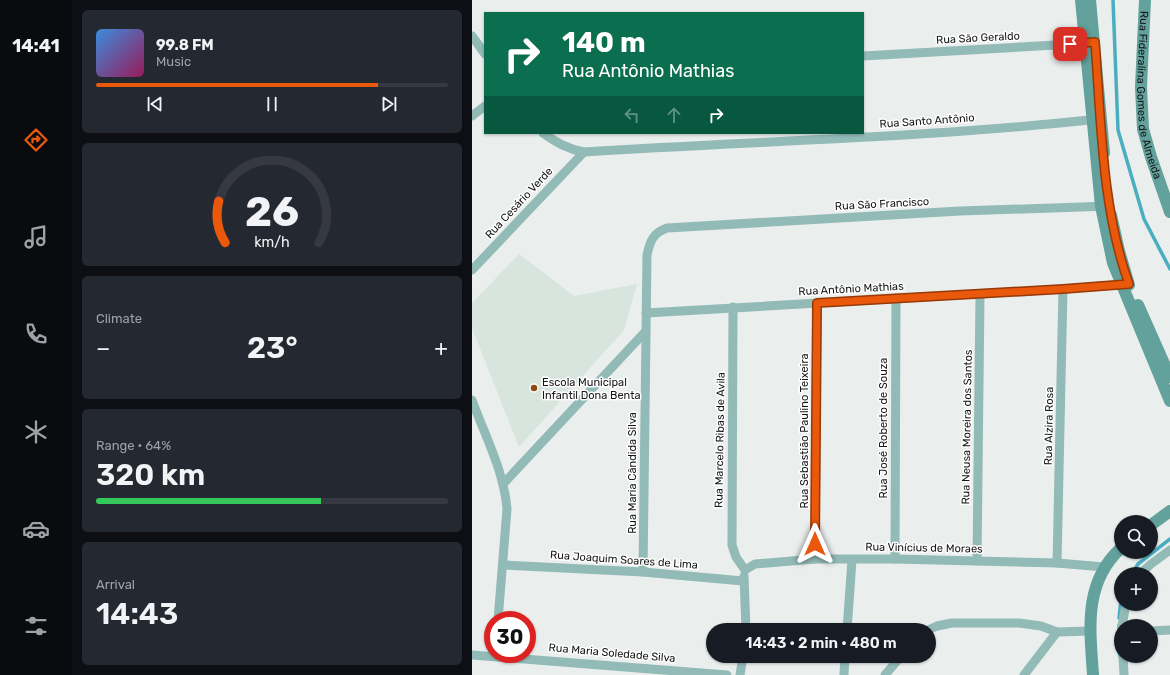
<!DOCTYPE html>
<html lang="en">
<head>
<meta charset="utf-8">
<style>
	:root { --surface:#171b24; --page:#242831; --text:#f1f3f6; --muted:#9ea1a6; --line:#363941; --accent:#ea580c }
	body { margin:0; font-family:Rubik,sans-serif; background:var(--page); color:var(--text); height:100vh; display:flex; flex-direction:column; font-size:15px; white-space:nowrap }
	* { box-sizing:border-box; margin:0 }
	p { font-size:13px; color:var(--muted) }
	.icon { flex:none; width:22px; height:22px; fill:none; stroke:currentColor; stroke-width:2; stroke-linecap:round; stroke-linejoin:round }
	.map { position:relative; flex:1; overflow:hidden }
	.details { display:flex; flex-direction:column; gap:10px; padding:10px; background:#0d0f14; width:400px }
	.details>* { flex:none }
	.hud { position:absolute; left:12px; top:12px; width:380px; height:122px; border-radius:0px; box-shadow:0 1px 3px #0004; background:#0b6e4f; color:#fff; overflow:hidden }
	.buttons { position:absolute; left:642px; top:515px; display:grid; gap:8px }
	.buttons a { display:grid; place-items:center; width:44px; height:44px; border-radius:50%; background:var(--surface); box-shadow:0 1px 3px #0004; font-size:20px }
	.speed { position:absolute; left:12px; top:611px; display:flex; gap:8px; font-size:20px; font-weight:700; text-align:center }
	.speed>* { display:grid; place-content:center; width:52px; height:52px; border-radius:50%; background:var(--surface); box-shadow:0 1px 3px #0004; line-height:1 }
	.speed .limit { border:6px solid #d22; background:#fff; color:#111 }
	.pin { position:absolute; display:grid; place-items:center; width:34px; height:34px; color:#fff; margin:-17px; border-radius:8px; box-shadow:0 2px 6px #0006 }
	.me { position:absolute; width:44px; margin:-22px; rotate:0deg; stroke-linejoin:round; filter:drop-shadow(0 0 3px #0008) }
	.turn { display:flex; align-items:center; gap:14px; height:84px; padding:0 12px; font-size:18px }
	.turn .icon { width:52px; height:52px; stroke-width:2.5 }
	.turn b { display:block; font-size:28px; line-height:34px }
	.lanes { display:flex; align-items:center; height:38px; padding:0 12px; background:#0003; justify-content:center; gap:20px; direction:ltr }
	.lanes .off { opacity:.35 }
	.big { font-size:30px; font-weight:600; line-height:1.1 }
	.details .widget { flex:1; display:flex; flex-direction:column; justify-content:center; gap:6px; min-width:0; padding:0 14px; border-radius:6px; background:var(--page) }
	.details .dial { align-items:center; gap:0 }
	.dial svg { height:104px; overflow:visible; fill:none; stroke:var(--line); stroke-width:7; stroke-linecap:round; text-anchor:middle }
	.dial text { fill:var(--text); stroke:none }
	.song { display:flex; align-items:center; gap:12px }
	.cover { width:48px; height:48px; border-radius:6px; background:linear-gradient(135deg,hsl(210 70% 55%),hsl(330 70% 35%)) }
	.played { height:4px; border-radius:2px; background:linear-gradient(90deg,var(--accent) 80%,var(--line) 80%) }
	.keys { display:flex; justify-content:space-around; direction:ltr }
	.heat { display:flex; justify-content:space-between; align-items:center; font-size:22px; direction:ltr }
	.charge { height:6px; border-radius:3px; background:linear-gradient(90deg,#34c759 64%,var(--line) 0) }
	.trip { position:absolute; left:234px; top:623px; width:230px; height:40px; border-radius:20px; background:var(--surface); box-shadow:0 1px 3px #0004; font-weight:600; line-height:40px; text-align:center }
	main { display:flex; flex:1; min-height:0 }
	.tabs { display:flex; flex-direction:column; width:72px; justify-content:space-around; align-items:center; background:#090b0e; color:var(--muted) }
	.tabs .icon { width:28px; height:28px }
	.tabs .on { color:var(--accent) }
	.tabs b { font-size:18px; color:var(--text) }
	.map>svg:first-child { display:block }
	.built { fill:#d8e4de }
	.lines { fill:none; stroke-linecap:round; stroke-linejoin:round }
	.stream { stroke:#49aec0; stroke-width:3.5 }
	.street { stroke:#92bab6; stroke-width:9 }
	.secondary { stroke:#62a19c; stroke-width:12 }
	.route-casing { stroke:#983908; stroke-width:10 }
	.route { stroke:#ea580c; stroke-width:7 }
	.poi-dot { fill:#8b4d10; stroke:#fff; stroke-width:1.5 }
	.labels { text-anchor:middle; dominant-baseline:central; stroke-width:3; stroke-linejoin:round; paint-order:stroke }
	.street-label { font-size:11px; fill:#151615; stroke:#fff }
	.poi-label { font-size:11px; fill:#151615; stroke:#fff; text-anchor:start }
</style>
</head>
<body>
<main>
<nav class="tabs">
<b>14:41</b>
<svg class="icon on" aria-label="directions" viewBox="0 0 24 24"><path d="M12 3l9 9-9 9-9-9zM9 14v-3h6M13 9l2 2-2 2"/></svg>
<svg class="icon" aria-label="music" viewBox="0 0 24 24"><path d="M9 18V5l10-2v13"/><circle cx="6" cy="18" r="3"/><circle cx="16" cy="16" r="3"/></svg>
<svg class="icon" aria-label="phone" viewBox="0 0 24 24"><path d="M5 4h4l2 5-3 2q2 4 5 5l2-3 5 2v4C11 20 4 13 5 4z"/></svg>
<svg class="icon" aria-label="climate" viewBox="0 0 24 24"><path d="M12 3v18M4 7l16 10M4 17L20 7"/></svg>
<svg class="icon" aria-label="car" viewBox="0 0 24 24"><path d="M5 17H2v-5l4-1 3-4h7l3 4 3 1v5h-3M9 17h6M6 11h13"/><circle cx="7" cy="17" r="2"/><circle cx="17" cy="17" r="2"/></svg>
<svg class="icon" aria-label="filters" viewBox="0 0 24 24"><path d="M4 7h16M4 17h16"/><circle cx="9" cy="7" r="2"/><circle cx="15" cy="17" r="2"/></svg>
</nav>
<section class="details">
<div class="widget">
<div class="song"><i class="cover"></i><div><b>99.8 FM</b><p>Music</p></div></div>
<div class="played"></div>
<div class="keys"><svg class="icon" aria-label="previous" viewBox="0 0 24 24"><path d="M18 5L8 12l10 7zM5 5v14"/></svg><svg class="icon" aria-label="pause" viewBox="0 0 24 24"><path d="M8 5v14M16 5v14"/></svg><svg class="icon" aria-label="next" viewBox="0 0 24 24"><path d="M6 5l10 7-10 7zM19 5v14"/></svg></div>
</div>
<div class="widget dial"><svg viewBox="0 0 100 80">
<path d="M14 69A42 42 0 1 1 86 69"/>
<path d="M14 69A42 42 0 0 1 9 37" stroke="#ea580c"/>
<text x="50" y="56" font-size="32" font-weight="700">26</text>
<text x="50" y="72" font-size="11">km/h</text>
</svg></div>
<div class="widget"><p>Climate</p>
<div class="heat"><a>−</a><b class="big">23°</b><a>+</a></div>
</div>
<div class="widget"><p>Range · 64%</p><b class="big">320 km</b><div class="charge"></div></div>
<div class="widget"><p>Arrival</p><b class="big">14:43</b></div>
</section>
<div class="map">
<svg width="698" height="675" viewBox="0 0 698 675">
	<rect width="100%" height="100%" fill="#eaeeec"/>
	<path class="built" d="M47,254L102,296L165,284L152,330L47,447L0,328V303Z"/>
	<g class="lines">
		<g class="stream">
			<path d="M641,0L646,130L672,219L698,269"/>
			<path d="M660,574L666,564L698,539"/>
			<path d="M647,618L649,600"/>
			<path d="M647,625L648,656"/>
		</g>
		<g class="street">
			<path d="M0,36L13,54"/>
			<path d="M391,56L619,43"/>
			<path d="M0,116L13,106"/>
			<path d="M71,133C85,143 96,149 112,152C283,141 455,138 626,119"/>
			<path d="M0,270L112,152"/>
			<path d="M261,307L260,545L264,557L273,570"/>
			<path d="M174,313L591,289L655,284"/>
			<path d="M0,400C13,436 32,471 35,509L26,620"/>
			<path d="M32,483L173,332"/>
			<path d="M343,559L345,303"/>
			<path d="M423,559L424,298"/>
			<path d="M505,561L508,294"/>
			<path d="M585,563L591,289"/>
			<path d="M31,565L171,572L271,581"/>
			<path d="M273,570L283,564L343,559H423L585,563L632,567"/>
			<path d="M171,572L175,255C178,241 181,233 195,228L488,211L638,206"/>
			<path d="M668,574L679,564L698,550"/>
			<path d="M272,576L274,630"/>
			<path d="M650,626L654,604"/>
			<path d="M375,630L380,560"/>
			<path d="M456,630L465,626L480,623H547L569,626L585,632L618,631"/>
			<path d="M679,631L698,630"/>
			<path d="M0,655L255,675"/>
			<path d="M651,656L652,675"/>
			<path d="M268,675L271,656"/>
			<path d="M372,675L373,656"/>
			<path d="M413,675L429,656"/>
			<path d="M552,675L585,632"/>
		</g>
		<g class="secondary">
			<path d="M609,0L629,206L641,263L698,401"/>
			<path d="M618,0L632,153"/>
			<path id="s1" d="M673,0L669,87L671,129L679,157L698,212"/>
			<path d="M639,215L647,251L657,285"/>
			<path d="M666,305L698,377"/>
			<path d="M679,525L698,511"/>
			<path d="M621,675C618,629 611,583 649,548"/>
		</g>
	</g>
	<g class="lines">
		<g class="route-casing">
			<path id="route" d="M343,544L345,303L591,289L657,284C630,211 629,120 623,42L598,44"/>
		</g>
		<use href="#route" class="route"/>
	</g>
	<circle class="poi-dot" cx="62" cy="388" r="4"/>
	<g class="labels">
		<g class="street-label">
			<text transform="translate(506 38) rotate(-3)">Rua São Geraldo</text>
			<text stroke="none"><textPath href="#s1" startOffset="96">Rua Fideralina Gomes de Almeida</textPath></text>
			<text transform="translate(455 121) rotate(-4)">Rua Santo Antônio</text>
			<text transform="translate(47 203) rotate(-47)">Rua Cesário Verde</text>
			<text transform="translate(410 204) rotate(-3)">Rua São Francisco</text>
			<text transform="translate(379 289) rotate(-3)">Rua Antônio Mathias</text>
			<text transform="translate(577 426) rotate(-89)">Rua Alzira Rosa</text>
			<text transform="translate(495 427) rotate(-89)">Rua Neusa Moreira dos Santos</text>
			<text transform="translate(411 428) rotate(-90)">Rua José Roberto de Souza</text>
			<text transform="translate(332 431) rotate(-90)">Rua Sebastião Paulino Teixeira</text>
			<text transform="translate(248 440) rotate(-89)">Rua Marcelo Ribas de Avila</text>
			<text transform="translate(160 473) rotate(-90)">Rua Maria Cândida Silva</text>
			<text transform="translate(452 548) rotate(1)">Rua Vinícius de Moraes</text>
			<text transform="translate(152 560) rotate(4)">Rua Joaquim Soares de Lima</text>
			<text transform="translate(140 653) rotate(5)">Rua Maria Soledade Silva</text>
		</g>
		<g class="poi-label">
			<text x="70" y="382">Escola Municipal<tspan x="70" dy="13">Infantil Dona Benta</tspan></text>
		</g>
	</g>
</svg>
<div class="buttons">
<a><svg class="icon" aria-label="search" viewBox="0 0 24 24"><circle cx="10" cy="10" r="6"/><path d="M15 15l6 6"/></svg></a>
<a>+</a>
<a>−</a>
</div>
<div class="speed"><div class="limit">30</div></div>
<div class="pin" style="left:598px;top:44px;background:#d93025"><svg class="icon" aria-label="arrive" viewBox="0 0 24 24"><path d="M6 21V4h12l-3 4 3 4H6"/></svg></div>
<svg class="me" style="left:343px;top:544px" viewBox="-20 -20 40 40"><path d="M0-17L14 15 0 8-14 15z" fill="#ea580c" stroke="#fff" stroke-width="4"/></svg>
<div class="trip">14:43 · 2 min · 480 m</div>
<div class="hud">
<div class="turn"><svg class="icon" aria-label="right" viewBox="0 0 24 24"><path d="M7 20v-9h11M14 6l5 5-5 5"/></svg><div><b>140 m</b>Rua Antônio Mathias</div></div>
<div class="lanes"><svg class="icon off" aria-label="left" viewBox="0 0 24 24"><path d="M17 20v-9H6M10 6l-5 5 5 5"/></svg><svg class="icon off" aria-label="ahead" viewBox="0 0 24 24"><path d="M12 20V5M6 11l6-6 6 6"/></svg><svg class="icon" aria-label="right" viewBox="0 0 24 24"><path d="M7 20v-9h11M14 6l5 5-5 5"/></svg></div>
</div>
</div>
</main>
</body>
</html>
